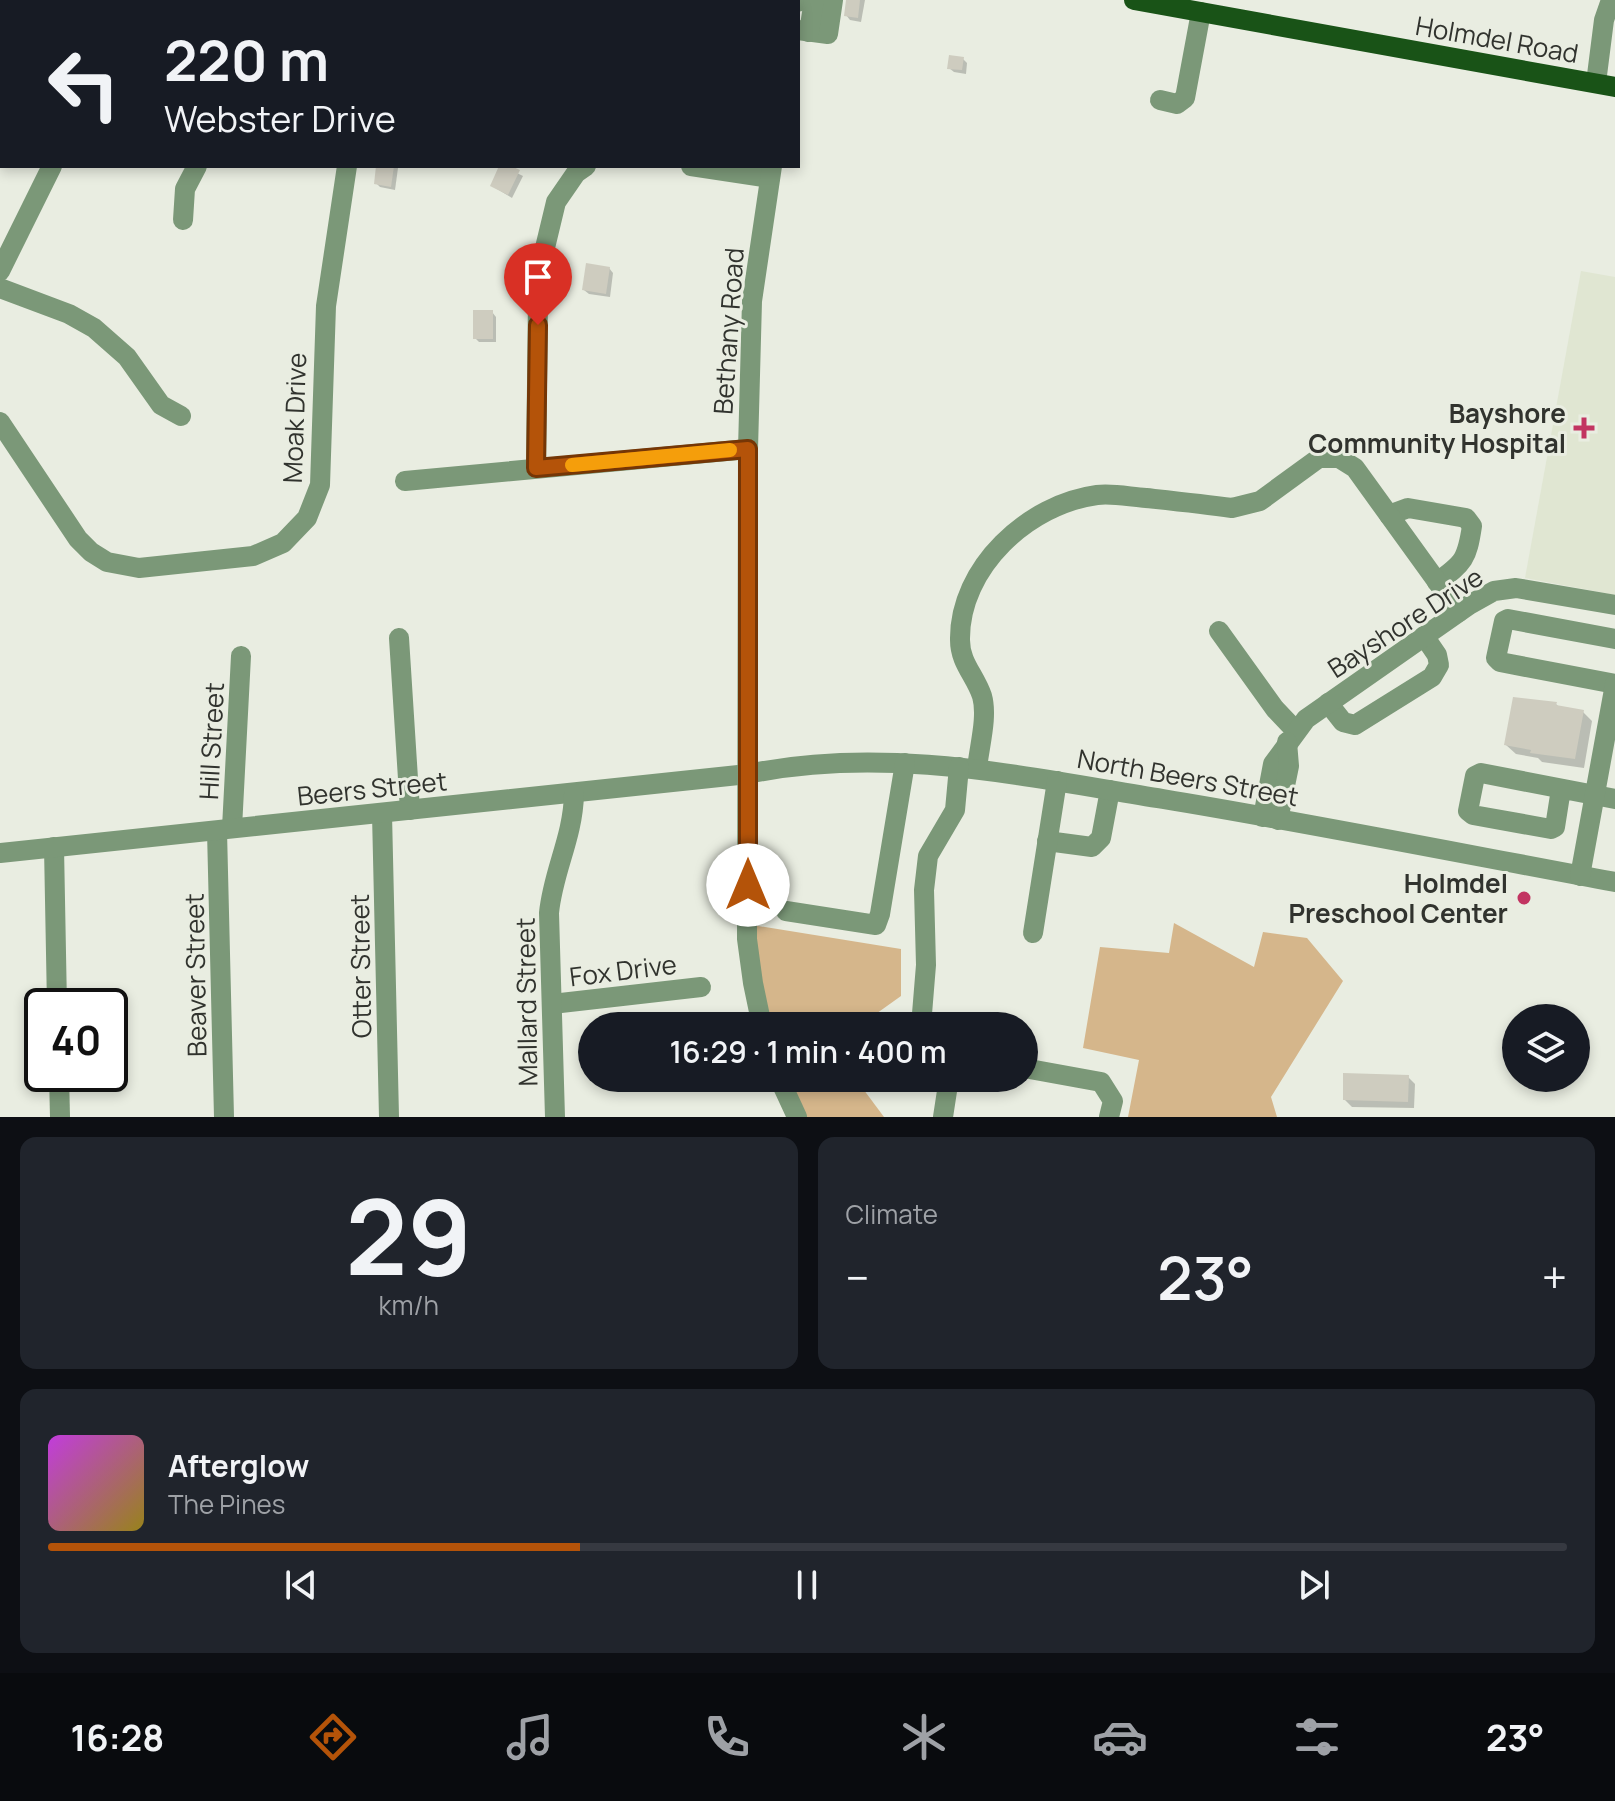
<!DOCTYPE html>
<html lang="en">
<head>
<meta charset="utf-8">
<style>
	:root { --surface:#171b24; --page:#20242c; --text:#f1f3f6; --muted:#9ea1a6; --line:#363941; --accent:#b45309 }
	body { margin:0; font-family:Manrope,sans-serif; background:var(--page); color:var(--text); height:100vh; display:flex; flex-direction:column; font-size:30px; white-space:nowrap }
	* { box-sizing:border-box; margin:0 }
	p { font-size:26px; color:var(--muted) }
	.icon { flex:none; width:44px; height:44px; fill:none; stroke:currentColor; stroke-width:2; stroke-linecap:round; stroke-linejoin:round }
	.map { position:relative; height:1117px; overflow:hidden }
	.drawer { display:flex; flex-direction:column; gap:20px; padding:20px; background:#0d0f14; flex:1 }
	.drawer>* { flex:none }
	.hud { position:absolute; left:0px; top:0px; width:800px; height:168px; box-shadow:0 4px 12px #0003; background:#171b24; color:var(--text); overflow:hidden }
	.controls { position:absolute; left:1502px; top:1004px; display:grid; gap:16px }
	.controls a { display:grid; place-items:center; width:88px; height:88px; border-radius:50%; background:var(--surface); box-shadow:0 4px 12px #0003; font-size:40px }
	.speed { position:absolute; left:24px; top:988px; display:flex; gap:16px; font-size:40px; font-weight:700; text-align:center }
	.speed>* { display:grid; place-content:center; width:104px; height:104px; border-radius:50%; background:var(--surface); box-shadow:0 4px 12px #0003; line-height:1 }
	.speed .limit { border:4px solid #111; border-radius:12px; background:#fff; color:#111 }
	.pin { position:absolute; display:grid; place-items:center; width:68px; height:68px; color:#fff; margin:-82px -34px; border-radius:50% 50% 50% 0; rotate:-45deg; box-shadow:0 0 8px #0007 }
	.pin .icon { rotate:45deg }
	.me { position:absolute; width:88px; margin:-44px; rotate:0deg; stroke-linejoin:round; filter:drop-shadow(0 0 6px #0008) }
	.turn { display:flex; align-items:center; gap:28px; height:168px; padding:0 32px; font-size:36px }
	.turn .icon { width:104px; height:104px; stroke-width:2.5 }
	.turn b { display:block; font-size:56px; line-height:68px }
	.big { font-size:60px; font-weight:600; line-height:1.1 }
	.drawer .widget { flex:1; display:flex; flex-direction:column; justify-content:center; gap:12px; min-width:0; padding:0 28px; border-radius:16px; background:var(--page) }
	.drawer .dial { align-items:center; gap:0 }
	.dial b { font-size:104px; line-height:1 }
	.song { display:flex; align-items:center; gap:24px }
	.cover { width:96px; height:96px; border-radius:12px; background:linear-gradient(135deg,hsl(290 70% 55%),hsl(50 70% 35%)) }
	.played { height:8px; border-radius:4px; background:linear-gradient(90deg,var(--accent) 35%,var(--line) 35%) }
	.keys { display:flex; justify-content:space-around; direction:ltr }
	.heat { display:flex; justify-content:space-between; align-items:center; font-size:44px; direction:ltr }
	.drawer .tiles { flex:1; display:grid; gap:20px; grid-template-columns:1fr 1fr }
	.widget:last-child { grid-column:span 2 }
	.trip { position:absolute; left:578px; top:1012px; width:460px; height:80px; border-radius:40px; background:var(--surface); box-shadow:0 4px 12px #0003; font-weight:600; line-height:80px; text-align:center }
	.dock { display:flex; height:128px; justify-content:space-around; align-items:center; background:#090b0e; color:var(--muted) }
	.dock .icon { width:56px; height:56px }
	.dock .current { color:var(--accent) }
	.dock b { font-size:36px; color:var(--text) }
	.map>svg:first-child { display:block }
	.built { fill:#e0e6d2 }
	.forest { fill:#d5b68b }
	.shadow { fill:#0003 }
	.building { fill:#ceccbf }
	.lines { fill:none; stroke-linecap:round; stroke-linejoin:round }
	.minor { stroke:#7b9878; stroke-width:20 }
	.major { stroke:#195317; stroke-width:20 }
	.route-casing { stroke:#753606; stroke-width:20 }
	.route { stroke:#b45309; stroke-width:14 }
	.slow { stroke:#f59e0b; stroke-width:14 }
	.poi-dot { fill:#c23461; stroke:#e9ede1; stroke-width:3 }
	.labels { text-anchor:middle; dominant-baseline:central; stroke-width:6; stroke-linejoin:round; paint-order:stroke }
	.street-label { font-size:26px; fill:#31332e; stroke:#e9ede1 }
	.poi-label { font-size:26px; font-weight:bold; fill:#31332e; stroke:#e9ede1; text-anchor:end }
</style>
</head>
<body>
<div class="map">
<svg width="1615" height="1117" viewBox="0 0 1615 1117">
	<rect width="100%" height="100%" fill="#e9ede1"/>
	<path class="built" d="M1581,271L1615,277V595L1525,578Z"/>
	<g class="forest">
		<path d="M1174,923L1254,967L1263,932L1307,938L1343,981L1271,1097L1277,1117H1128L1139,1060L1083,1048L1100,947L1169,953Z"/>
		<path d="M746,924L901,949V996L859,1026H761Z"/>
		<path d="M778,1078H855L884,1117H795Z"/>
	</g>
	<g class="shadow">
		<path d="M848,0H865L861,22L850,20L846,15Z"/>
		<path d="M963,59L967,63L966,74L954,72L949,68Z"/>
		<path d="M378,166L398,168L395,190L380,187L376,183Z"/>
		<path d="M502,166L523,176L512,198L492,186Z"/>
		<path d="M609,268L613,273L610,297L589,294L584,290Z"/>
		<path d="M492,312L496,317V342H479L475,338Z"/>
		<path d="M1556,704L1559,707L1583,712L1592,721L1584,768L1542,762L1538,758L1516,754L1506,745Z"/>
		<path d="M1408,1077L1415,1084L1414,1108L1352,1107L1345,1100Z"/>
	</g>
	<g class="building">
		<path d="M846,0H860L858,18L844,16Z"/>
		<path d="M949,55L964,57L962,70L947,69Z"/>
		<path d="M376,166H394L391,187L374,184Z"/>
		<path d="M499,166H511L520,170L508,195L490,186Z"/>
		<path d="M586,263L610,267L606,294L582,290Z"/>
		<rect x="473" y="310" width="20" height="29"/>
		<path d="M1513,697L1557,702L1556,705L1584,710L1575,759L1530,753L1531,750L1504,745Z"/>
		<path d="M1343,1073L1409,1075L1408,1102L1343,1100Z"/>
	</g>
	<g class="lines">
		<g class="minor">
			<path d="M734,0L736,2"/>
			<path d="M309,2L310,0"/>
			<path d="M798,2V0"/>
			<path d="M798,30L828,34L833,0"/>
			<path d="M809,32L814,0"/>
			<path d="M1596,83L1604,20L1611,0"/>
			<path d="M1160,100L1177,104L1185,98L1201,12"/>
			<path d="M691,166L770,178"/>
			<path d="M183,220L185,189L197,166"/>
			<path d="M0,271L52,166"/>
			<path d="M0,288L69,314L94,328L127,357L161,405L181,416"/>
			<path d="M0,422L78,539L91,552L107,562L139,568L253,556L283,543L307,518L320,485L326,306L347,166"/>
			<path d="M536,468L538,299L543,256L556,202L576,173L586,166"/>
			<path d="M405,481L748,449"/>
			<path d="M1389,515L1408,508L1466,518L1472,526C1467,559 1464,563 1437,582"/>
			<path d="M1219,631L1275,709L1295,730"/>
			<path d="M399,638L410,810"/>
			<path d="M1615,639L1508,619L1504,621L1496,658L1500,662L1615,684"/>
			<path d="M1328,703L1343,722L1355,725L1432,677L1439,665L1437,655L1424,636"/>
			<path d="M977,769C979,747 988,717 982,696C975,675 960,663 960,640C959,567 1029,504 1097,495C1113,493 1130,497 1146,498C1174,501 1203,504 1232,508L1260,501L1319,458H1339L1355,468L1459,612"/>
			<path d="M1561,789L1555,827L1551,829L1473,815L1468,811L1475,776L1481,773C1526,782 1570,790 1615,799"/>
			<path d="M382,814L389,1117"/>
			<path d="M1263,817L1273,764L1306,719L1469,605L1494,591L1516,588L1615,605"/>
			<path d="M1278,820L1289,766L1287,742"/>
			<path d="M232,828L241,656"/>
			<path d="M217,831L224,1117"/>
			<path d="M1047,841L1092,847L1101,838L1110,790"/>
			<path d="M54,847L57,1006"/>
			<path d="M0,853L748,774C887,745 1026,777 1163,799C1314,824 1464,854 1615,882"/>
			<path d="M1580,876L1615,684"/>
			<path d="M786,911L876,925L880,914L905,763"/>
			<path d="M1033,933L1057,781"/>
			<path d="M552,1004L701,987"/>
			<path d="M762,1026L753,983L747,939L748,449L752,301L772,166"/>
			<path d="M921,1026L926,965L924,890L928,856L955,810L959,767"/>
			<path d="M1024,1068L1101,1082L1113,1101L1109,1117"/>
			<path d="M59,1074L60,1117"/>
			<path d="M779,1078L797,1117"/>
			<path d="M555,1117L549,913C553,871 573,838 574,794"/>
			<path d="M943,1117L949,1078"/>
		</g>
		<path class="major" d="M1134,0L1615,87"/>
	</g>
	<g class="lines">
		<g class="route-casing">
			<path id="route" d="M538,325L536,468L748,449V885"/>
		</g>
		<use href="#route" class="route"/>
		<path class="slow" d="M572,465L730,450"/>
	</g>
	<g class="poi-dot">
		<path d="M1580 416h8v8h8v8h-8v8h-8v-8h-8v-8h8z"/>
		<circle cx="1524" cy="898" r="8"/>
	</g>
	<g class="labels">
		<g class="street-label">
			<text transform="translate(1497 39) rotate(10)">Holmdel Road</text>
			<text transform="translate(728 331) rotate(-86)">Bethany Road</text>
			<text transform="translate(294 418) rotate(-88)">Moak Drive</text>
			<text transform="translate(1405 622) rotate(-33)">Bayshore Drive</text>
			<text transform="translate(211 741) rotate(-87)">Hill Street</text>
			<text transform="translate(1188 777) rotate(10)">North Beers Street</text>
			<text transform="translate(372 788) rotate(-6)">Beers Street</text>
			<text transform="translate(360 966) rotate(-91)">Otter Street</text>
			<text transform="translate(623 970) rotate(-7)">Fox Drive</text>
			<text transform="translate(195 975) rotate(-91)">Beaver Street</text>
			<text transform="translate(526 1002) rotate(-91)">Mallard Street</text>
		</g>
		<g class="poi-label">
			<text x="1566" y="413">Bayshore<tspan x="1566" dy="30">Community Hospital</tspan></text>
			<text x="1508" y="883">Holmdel<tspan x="1508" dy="30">Preschool Center</tspan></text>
		</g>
	</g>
</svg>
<div class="controls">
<a><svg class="icon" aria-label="layers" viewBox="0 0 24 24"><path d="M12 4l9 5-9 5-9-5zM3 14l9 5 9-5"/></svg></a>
</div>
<div class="speed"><div class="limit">40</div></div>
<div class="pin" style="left:538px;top:325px;background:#d93025"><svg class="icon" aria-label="arrive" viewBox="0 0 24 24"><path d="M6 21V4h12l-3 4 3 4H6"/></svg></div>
<svg class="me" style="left:748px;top:885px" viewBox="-20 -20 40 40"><circle r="19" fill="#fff"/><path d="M0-13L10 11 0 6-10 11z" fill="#b45309"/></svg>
<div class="trip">16:29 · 1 min · 400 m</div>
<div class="hud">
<div class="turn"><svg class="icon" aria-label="left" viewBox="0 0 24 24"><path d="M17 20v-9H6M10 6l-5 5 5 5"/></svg><div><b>220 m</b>Webster Drive</div></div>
</div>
</div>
<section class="drawer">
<div class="tiles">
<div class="widget dial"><b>29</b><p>km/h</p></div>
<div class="widget"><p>Climate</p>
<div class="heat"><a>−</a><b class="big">23°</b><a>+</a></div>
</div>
<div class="widget">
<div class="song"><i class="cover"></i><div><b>Afterglow</b><p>The Pines</p></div></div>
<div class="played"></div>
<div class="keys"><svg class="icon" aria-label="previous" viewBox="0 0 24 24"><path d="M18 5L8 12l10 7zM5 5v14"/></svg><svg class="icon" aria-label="pause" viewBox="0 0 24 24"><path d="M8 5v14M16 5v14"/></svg><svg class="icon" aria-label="next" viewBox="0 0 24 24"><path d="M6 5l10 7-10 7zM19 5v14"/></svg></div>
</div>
</div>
</section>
<nav class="dock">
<b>16:28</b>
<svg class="icon current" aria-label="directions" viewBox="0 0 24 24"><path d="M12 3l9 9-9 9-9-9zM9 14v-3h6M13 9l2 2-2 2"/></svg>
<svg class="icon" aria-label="music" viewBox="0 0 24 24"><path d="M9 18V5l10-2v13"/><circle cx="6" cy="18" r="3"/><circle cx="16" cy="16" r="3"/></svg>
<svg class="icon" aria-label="phone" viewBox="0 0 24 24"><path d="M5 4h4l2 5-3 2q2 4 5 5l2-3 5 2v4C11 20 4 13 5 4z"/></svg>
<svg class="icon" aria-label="climate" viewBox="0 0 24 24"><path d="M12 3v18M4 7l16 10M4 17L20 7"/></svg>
<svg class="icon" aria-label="car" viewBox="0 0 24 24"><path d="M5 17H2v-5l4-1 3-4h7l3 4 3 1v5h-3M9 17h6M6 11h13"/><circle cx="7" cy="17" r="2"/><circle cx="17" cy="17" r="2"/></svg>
<svg class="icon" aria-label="filters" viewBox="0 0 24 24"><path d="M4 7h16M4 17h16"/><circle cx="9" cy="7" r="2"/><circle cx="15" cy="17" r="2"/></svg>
<b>23°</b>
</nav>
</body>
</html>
